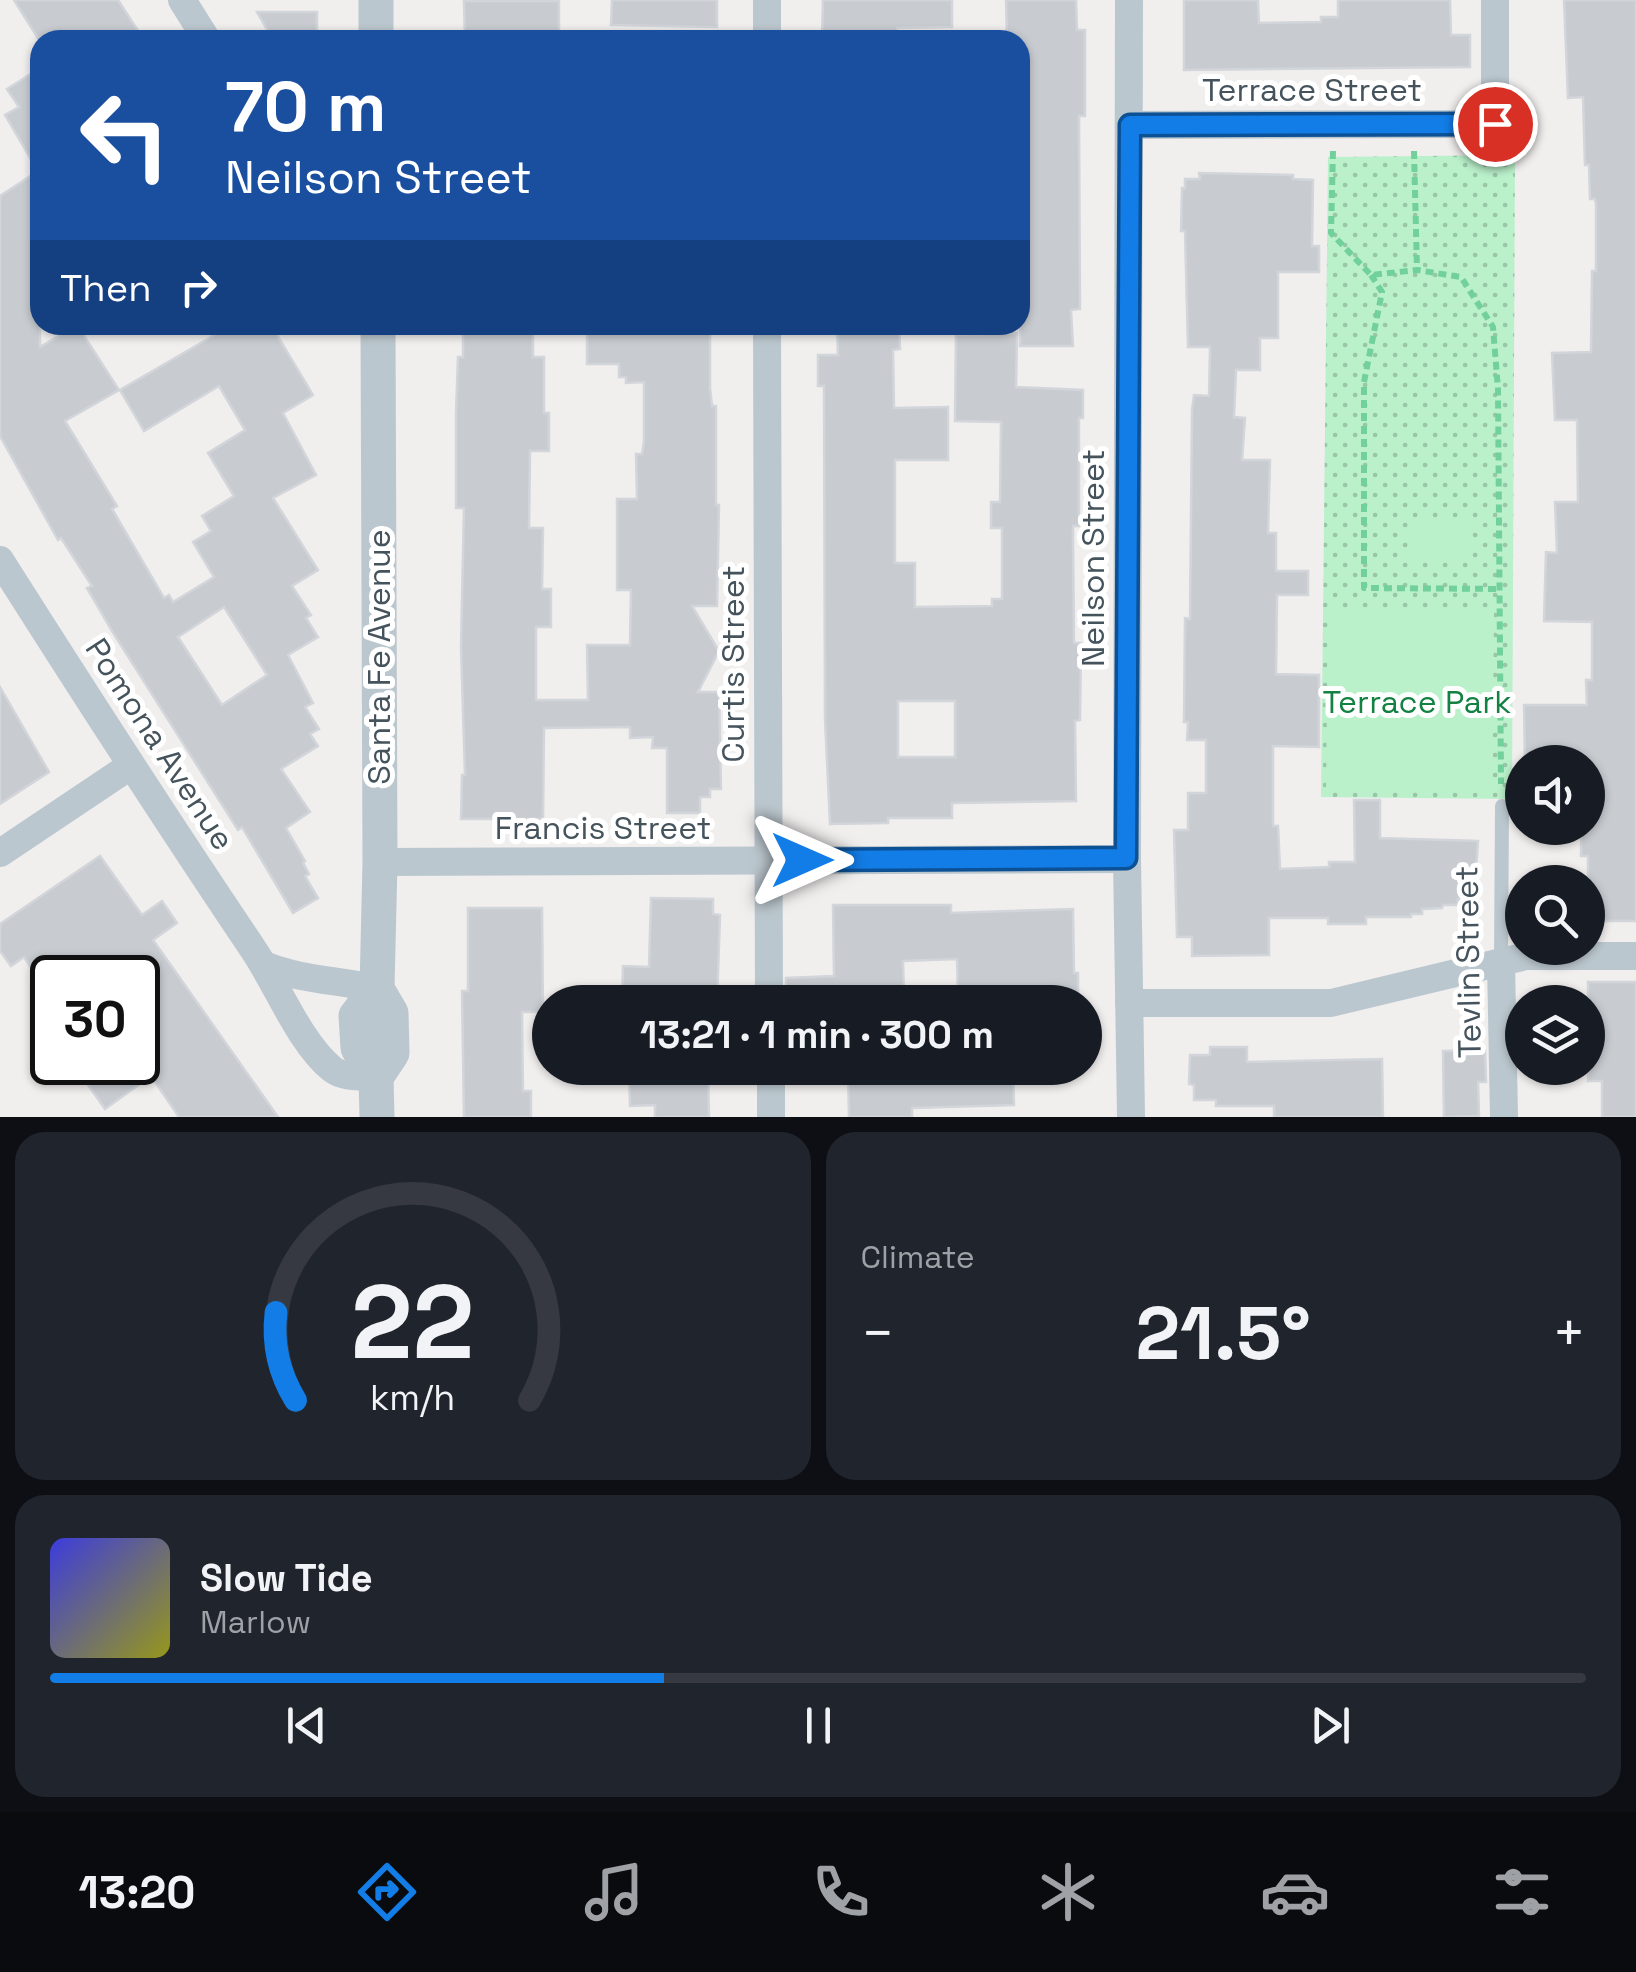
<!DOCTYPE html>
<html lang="en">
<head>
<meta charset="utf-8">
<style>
	:root { --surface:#171b24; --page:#20242c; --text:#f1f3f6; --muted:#9ea1a6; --line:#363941; --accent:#127de7 }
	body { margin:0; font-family:"Space Grotesk",sans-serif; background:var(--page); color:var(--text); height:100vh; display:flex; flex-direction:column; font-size:38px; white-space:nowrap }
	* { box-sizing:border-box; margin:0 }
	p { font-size:32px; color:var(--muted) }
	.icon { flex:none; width:55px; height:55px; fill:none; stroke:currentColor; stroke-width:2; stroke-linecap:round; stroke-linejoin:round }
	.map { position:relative; height:1117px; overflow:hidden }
	.panel { display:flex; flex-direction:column; gap:15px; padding:15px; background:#0d0f14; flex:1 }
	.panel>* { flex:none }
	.top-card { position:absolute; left:30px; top:30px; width:1000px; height:305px; border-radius:30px; box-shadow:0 2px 8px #0004; background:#1a4fa0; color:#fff; overflow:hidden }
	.buttons { position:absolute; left:1505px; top:745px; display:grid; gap:20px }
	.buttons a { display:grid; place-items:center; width:100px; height:100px; border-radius:50%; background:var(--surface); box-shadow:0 2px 8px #0004; font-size:50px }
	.speed { position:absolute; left:30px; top:955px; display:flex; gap:20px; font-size:50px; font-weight:700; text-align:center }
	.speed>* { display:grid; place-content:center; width:130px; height:130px; border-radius:50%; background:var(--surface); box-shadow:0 2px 8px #0004; line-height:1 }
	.speed .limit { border:5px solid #111; border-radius:15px; background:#fff; color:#111 }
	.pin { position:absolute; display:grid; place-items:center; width:85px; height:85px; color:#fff; margin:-42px; border:5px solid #fff; border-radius:50%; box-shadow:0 2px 10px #0007 }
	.me { position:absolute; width:110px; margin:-55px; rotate:90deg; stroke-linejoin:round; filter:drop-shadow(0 0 8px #0008) }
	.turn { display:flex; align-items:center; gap:35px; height:210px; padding:0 30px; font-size:45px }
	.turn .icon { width:130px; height:130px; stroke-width:2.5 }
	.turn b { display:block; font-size:70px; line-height:85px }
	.then { display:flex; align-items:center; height:95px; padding:0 30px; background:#0003; gap:20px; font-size:38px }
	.big { font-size:75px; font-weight:700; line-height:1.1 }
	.panel .card { flex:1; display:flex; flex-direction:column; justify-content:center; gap:15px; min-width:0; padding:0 35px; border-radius:30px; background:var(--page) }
	.panel .dial { align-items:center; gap:0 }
	.dial svg { height:260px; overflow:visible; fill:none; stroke:var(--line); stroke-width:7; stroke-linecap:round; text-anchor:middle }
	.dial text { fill:var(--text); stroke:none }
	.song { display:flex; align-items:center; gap:30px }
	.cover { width:120px; height:120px; border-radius:15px; background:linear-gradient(135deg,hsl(240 70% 55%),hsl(60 70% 35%)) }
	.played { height:10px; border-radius:5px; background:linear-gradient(90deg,var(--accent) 40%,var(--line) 40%) }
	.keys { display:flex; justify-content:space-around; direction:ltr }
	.heat { display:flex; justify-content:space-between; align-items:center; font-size:55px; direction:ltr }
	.panel .tiles { flex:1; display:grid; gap:15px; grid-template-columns:1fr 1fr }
	.card:last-child { grid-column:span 2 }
	.trip { position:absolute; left:532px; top:985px; width:570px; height:100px; border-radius:50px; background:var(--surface); box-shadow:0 2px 8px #0004; font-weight:700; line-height:100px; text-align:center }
	.tab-bar { display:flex; height:160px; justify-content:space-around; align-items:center; background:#090b0e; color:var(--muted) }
	.tab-bar .icon { width:70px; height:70px }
	.tab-bar .selected { color:var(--accent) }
	.tab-bar b { font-size:45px; color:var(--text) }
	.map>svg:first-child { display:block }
	.park { fill:url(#park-dots) }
	.pitch { fill:#baf1cb }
	.building { fill:#c8ccd1; stroke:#d2d5da; stroke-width:2.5; fill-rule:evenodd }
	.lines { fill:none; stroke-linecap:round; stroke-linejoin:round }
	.path { stroke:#71d09b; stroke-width:6; stroke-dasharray:8 5; stroke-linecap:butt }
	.service { stroke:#bbc7ce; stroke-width:14 }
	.minor { stroke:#bbc7ce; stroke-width:28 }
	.tertiary { stroke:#bbc7ce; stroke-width:35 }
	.route-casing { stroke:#0c5196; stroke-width:25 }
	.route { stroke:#127de7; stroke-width:18 }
	.labels { text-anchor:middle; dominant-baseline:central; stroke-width:10; stroke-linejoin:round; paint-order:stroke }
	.street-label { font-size:32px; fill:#45535c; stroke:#fff }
	.park-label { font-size:32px; fill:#138142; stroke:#fff }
</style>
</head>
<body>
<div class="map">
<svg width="1636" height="1117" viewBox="0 0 1636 1117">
	<defs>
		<pattern id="park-dots" width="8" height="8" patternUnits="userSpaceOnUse" patternTransform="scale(2.5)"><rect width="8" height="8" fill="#baf1cb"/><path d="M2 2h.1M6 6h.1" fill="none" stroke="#99c6a8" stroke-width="1.8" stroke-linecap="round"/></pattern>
	</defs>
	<rect width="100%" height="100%" fill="#f1eeee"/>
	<path class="park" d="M1515,155L1512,799L1321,797L1328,157Z"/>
	<g class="pitch">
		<path d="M1412,523H1469V559H1411Z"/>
		<path d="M1328,611L1494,612L1492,793L1326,791Z"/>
	</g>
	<g class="building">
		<path d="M14,0H118L144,40H39Z"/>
		<path d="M612,0H717V27L611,25Z"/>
		<path d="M823,0H952V27L897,28V40H822Z"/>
		<path d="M1006,0H1076L1077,30H1085V116H1079L1080,309L1071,310L1073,346H1020V40H1007Z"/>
		<path d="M1184,0H1258L1259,23L1321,22V17H1338V0H1450L1451,35H1470V67L1184,70Z"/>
		<path d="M1564,0H1636V921H1588V856H1581V832H1588V762H1525L1524,705H1587L1586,680H1592V622L1544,621L1546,552L1557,553L1555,502H1578L1577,420H1555L1552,353L1591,352L1592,271H1596V204L1595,199H1590L1589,165H1585L1583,97L1568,98Z"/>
		<path d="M464,1H559V40H465Z"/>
		<path d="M257,12H317V40H273Z"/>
		<path d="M40,68V347L77,325L119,390L65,421L117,506L112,509L164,598L169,595L173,602L214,577L193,542L211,531L202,516L234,496L208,453L245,430L219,386L144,431L120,390L232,325H271L313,395L283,413L316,475L273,498L318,570L292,586L311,615L306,618L318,637L288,655L313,703L305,707L319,729L310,734L318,746L281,769L310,812L286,828L305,861L303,863L309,874L305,876L318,898L293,913L242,827L238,830L112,631L87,588L92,586L61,538L58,540L0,436V196L38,171L5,115L19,107L7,89ZM224,607L267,675L222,705L178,637Z"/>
		<path d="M1199,173L1293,175V179L1313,180L1312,246H1319V272H1278V338H1260V370H1236L1234,417L1245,418L1242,460H1270L1268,533H1276V571H1308V595H1277L1276,674L1319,675V747L1273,746V826H1278L1280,869L1329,867V862H1355L1354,800H1380V838L1478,841L1474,900L1458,899V905H1443L1442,908L1422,909V914H1411V917H1366V924H1328V918H1269V955L1192,956V937H1177L1174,830H1188V793H1206V740H1187L1188,722H1184L1185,618L1190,619L1192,410L1194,395L1209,396L1210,347H1188L1185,231H1181L1182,188H1185V179H1200Z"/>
		<path d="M463,325H533V357H544V413H549V451H530L529,528H543L542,589H551V627H536V700H588L587,645H630L631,590H617V499H637L636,454H642L644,442V382L626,383V377H619V364H587V325H710V388L712,406H716V505H719L717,606H692L719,651L698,692H719L721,789H710V797H700V813H667V748H652L653,737L630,738V727L544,728L543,819H461L462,775H465L461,647L464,508H456V414L458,357H463Z"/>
		<path d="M837,325H899L900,349L893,350L894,408L948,407V460H895V563H915V607L992,606V599H1002V528H991V502H1000L1001,422L955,421L956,335L1017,333L1016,387L1083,390V418H1079V526H1073V540L1074,643H1081L1080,720L1075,721L1076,801L952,803V818H888V823L830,824L825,719L824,386H818V355H838ZM898,701H955V757H898Z"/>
		<path d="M0,687L49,772L0,804Z"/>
		<path d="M100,856L142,915L162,901L177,923L153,940L278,1117H179L151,1076L105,1109L72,1062H138V978H38L24,957L11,966L0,951V924Z"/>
		<path d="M651,898L713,899V914L720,915L717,1002H622L623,966L649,967Z"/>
		<path d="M833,905H951V913L1073,909L1074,973H1078V1002H1029V991L958,994L957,959L903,961L904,1000L901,1002L786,999V978L834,976Z"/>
		<path d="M468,908H542L543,1012H522L523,1091H531V1117H464L462,991H468Z"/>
		<path d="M1588,982H1636V1117H1602V1081H1588Z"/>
		<path d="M1210,1047H1247V1062L1382,1059L1383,1117H1274V1106H1216V1100H1194V1085L1189,1084L1190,1055H1210Z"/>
		<path d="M1485,1050L1486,1082H1478L1479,1116L1444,1117L1443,1051Z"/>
		<path d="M629,1068H708L709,1117H655V1105L630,1106Z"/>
		<path d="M848,1068H886V1077L962,1079L961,1068H1013L1014,1105L912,1108V1117H849Z"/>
	</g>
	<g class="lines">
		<g class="path">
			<path d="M1333,151L1331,233L1371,275L1417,270L1461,277L1493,327L1498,389L1501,784"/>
			<path d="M1414,151L1417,270"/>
			<path d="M1371,275L1382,292L1364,382V588L1500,589"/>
		</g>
		<path class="service" d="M1501,962L1502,806"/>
		<g class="minor">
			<path d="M182,0L207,40"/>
			<path d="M767,0V40"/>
			<path d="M1129,0L1127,859L1131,1117"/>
			<path d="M1130,125L1495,124V0"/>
			<path d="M767,325L769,1002"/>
			<path d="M0,560C83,691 167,821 253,949C277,984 299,1042 332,1069C343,1078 362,1076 376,1077"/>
			<path d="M0,853L130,766"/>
			<path d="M380,862L1127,859"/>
			<path d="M1501,962L1504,1117"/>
			<path d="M264,965C300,980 339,980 377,989"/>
			<path d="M1129,1003H1331L1526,956H1636"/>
			<path d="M771,1068V1117"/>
		</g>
		<g class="tertiary">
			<path d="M376,40V0"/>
			<path d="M376,1077L392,1053L391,1013L377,989L380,862L378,325"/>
			<path d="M377,1117L376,1077L358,1048L356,1016L377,989"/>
		</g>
	</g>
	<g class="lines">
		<g class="route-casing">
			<path id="route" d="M802,860L1126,858L1130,125L1495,124"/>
		</g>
		<use href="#route" class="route"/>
	</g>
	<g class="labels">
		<g class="street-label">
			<text x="1312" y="90">Terrace Street</text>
			<text transform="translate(1093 558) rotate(-90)">Neilson Street</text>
			<text transform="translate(379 657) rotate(-90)">Santa Fe Avenue</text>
			<text transform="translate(733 664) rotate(-90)">Curtis Street</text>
			<text transform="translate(160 744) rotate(57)">Pomona Avenue</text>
			<text x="603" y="828">Francis Street</text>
			<text transform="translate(1468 962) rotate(-91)">Tevlin Street</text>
		</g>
		<g class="park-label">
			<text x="1417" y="702">Terrace Park</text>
		</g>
	</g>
</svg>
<div class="buttons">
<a><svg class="icon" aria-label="sound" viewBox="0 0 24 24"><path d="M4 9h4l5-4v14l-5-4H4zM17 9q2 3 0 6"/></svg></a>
<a><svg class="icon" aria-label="search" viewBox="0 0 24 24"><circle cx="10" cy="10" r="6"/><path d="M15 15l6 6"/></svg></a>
<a><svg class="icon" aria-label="layers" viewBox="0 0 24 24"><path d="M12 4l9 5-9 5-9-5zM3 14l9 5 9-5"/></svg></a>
</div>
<div class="speed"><div class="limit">30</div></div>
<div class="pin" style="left:1495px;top:124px;background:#d93025"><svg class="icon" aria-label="arrive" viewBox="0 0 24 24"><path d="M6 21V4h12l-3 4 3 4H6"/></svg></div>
<svg class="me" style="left:802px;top:860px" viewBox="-20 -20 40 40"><path d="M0-17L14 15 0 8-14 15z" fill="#127de7" stroke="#fff" stroke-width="4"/></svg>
<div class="trip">13:21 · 1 min · 300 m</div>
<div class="top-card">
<div class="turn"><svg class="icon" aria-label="left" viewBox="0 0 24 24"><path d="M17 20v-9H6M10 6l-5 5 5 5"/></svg><div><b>70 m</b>Neilson Street</div></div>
<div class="then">Then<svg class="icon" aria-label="right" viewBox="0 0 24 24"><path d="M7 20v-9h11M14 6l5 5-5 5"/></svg></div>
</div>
</div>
<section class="panel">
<div class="tiles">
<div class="card dial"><svg viewBox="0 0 100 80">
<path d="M14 69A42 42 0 1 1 86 69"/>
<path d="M14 69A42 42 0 0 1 8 42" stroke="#127de7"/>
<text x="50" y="56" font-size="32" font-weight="700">22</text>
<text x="50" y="72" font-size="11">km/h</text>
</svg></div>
<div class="card"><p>Climate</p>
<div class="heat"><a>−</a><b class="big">21.5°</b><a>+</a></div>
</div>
<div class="card">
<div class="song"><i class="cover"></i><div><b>Slow Tide</b><p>Marlow</p></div></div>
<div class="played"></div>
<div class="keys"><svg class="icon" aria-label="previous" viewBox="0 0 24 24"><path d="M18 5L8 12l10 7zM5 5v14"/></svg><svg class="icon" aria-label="pause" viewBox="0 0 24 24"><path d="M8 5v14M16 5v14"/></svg><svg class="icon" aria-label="next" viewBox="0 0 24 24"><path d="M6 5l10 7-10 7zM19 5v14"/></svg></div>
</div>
</div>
</section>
<nav class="tab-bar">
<b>13:20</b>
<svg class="icon selected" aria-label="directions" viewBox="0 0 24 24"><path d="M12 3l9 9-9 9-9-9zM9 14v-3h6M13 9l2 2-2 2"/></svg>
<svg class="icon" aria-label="music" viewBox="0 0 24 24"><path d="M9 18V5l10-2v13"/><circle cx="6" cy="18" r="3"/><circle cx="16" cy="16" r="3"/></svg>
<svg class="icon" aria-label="phone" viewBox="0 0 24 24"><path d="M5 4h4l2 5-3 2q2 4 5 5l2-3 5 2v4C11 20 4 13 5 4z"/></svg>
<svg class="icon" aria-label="climate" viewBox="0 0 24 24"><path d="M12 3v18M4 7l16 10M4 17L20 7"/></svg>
<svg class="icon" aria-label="car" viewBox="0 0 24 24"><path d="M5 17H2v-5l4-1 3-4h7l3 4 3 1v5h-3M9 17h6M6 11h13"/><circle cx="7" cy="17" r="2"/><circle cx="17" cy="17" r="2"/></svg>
<svg class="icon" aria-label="filters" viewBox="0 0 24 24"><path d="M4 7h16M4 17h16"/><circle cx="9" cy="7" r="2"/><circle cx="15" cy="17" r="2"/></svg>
</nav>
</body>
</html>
